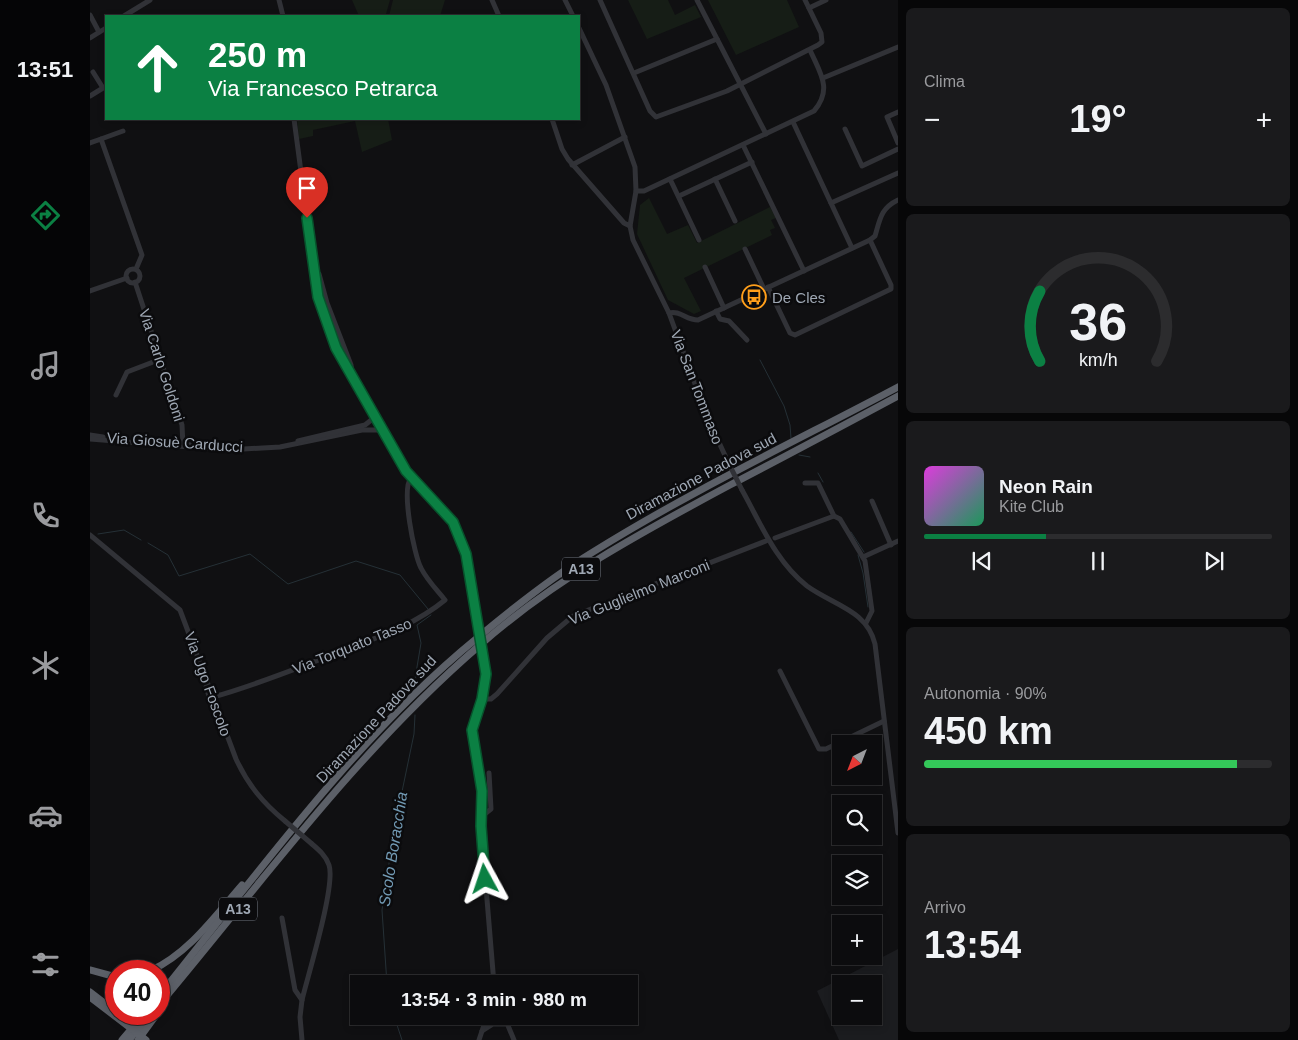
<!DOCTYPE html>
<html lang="it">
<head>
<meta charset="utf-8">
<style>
	:root { --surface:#0c0c0e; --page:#1a1a1c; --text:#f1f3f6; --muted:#9a9b9e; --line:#2c2c2e; --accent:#0b8043 }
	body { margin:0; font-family:Helvetica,sans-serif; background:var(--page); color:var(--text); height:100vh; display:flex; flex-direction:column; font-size:19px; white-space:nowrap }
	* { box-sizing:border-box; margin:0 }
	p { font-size:16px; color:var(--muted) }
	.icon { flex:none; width:28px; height:28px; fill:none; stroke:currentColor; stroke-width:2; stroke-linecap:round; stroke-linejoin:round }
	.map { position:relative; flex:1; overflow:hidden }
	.side { display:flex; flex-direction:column; gap:8px; padding:8px; background:#070708; width:400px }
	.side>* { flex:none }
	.hud { position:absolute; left:15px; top:15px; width:475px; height:105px; border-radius:0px; box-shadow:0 2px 8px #0003,0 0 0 1px var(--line); background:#0b8043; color:#fff; overflow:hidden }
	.needle { width:32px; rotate:222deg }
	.buttons { position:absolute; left:742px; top:735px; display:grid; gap:10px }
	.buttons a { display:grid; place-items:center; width:50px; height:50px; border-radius:0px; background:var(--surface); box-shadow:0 2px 8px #0003,0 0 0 1px var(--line); font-size:25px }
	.speed { position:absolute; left:15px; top:960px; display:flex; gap:10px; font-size:25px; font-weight:700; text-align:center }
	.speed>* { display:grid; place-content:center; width:65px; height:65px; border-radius:50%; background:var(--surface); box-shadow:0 2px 8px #0003,0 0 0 1px var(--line); line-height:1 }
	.speed .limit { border:8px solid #d22; background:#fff; color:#111 }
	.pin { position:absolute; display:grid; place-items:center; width:42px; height:42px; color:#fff; margin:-51px -21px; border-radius:50% 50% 50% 0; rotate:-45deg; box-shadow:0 0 5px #0007 }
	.pin .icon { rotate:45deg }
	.me { position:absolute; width:55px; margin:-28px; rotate:355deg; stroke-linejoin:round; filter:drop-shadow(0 0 4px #0008) }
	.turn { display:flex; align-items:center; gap:18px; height:105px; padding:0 20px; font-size:22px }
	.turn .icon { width:65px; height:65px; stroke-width:2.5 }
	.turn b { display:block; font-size:35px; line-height:42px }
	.big { font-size:38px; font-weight:700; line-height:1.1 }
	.side .card { flex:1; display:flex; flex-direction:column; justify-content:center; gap:8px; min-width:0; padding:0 18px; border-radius:8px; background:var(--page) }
	.side .dial { align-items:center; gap:0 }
	.dial svg { height:130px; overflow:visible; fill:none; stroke:var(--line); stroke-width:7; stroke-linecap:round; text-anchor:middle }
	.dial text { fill:var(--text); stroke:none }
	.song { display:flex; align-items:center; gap:15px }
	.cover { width:60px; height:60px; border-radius:8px; background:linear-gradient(135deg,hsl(300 70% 55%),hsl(150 70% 35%)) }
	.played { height:5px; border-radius:2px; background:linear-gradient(90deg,var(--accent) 35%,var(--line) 35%) }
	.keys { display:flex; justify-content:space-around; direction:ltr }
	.heat { display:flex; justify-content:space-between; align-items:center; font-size:28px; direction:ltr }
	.charge { height:8px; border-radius:4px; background:linear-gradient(90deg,#34c759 90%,var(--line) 0) }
	.trip { position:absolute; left:260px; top:975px; width:288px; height:50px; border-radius:0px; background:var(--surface); box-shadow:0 2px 8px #0003,0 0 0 1px var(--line); font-weight:700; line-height:50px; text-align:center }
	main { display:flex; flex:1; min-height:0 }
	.tabs { display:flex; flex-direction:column; width:90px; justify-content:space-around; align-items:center; background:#050506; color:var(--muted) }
	.tabs .icon { width:35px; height:35px }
	.tabs .active { color:var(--accent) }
	.tabs b { font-size:22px; color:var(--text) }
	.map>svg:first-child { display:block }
	.built { fill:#1b1c1f; fill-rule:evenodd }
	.green { fill:#161d16 }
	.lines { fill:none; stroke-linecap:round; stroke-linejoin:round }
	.stream { stroke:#253036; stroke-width:1 }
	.minor { stroke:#313237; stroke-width:5 }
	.highway { stroke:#5c6068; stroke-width:7 }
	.minor-bridge { stroke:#313237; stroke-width:5 }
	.highway-bridge { stroke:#5c6068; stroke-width:7 }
	.route-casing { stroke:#07532c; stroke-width:12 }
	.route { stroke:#0b8043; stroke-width:9 }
	.labels { text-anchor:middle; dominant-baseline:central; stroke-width:5; stroke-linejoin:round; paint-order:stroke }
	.shield { fill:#0b0b0d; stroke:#737982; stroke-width:1 }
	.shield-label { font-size:14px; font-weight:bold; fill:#9fa8b4 }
	.poi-label { font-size:15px; fill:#9fa8b4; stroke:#0b0b0d; text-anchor:start }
	.street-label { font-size:15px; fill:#9fa8b4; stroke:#0b0b0d }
	.water-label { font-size:16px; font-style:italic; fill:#729ab4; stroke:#0b0b0d }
</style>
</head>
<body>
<main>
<nav class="tabs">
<b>13:51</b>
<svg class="icon active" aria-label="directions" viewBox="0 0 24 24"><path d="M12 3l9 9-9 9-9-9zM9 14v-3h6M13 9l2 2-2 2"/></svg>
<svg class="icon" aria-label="music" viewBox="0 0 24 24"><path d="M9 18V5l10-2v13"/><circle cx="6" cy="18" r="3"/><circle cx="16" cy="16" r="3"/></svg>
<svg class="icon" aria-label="phone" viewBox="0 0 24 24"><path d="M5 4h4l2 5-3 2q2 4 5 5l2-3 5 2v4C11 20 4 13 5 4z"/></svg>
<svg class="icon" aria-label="climate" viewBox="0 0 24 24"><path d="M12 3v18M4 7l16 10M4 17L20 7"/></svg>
<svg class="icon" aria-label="car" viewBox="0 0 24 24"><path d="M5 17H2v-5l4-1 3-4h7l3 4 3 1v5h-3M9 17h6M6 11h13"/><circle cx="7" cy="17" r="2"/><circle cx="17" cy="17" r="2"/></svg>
<svg class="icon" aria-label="filters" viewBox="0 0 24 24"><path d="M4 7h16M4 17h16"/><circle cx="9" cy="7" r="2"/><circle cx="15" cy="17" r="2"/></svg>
</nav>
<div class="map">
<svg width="808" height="1040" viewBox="0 0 808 1040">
	<rect width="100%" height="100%" fill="#101012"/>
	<path class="built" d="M808,949V1040H749L727,991ZM751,984H784V1016H751Z"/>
	<g class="green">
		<path d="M262,0H300L296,14L269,16Z"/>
		<path d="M303,0H355L350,16H299Z"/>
		<path d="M538,0H578L585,15L605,5L611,17L557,39Z"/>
		<path d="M618,0H697L709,27L646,55Z"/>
		<path d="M207,119H298L302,140L272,152L265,121L223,130V136L209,139Z"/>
		<path d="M559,198L577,234L598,225L607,243L680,207L686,218L681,220L685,228L680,230L682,235L594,278L611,311L604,314L578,300L547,234L550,205Z"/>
	</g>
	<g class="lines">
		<g class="stream">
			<path d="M670,360L694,406L700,425L701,438"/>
			<path d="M709,455L720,457"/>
			<path d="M728,473L733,482"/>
			<path d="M761,532L774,552"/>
			<path d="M8,534L34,530L51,540"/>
			<path d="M58,543L78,555L89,576L160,554L198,584L266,561L310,575L338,609"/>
			<path d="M768,555L773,573L778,607"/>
			<path d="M324,685L331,643L327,625L341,615"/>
			<path d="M297,984L292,910L304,830L324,734L325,715"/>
			<path d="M304,1016L312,1040"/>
		</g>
		<g class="minor">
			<path d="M189,0L193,16"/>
			<path d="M402,0L409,16"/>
			<path d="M475,0L483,16"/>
			<path d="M510,0L560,111L566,117L637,91L728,45L732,42L731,33L715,0"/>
			<path d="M607,0L676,134"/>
			<path d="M719,8L736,0"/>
			<path d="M0,15L9,32"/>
			<path d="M34,16L60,0"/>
			<path d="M489,28L516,85L545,167L546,191L540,226L543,240L579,313L616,414L638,462"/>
			<path d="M0,38L16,28"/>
			<path d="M544,73L627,39"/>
			<path d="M733,78L808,47"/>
			<path d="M0,96L13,88L3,72"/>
			<path d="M808,112L797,117L808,143"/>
			<path d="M204,119L224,270L229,297L239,331L315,471L356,513L367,530L376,554L387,619"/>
			<path d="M462,119L472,149L478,159L534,223L540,226"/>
			<path d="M703,122L762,248"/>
			<path d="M755,129L772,166L808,149"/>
			<path d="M11,139L33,131"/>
			<path d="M0,143L11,139L52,255L46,269"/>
			<path d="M653,145L714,271"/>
			<path d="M482,165L535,137"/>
			<path d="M580,179L609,240"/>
			<path d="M625,179L645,221"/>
			<path d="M546,191H554L724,111C743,89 730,73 720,50"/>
			<path d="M589,196L662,162"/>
			<path d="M741,203L808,173"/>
			<path d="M655,249L674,289"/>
			<path d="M615,267L634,308"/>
			<circle cx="43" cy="276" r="7"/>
			<path d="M224,270L229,274L237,303L261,365L262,375"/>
			<path d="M45,282L92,425L93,446"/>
			<path d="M678,287L700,333L705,335L801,289V285L780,240"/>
			<path d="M0,291L37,278"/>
			<path d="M626,311L630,319L639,321L657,340"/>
			<path d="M579,313C590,310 596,320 608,320L780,240L785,236C790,219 791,208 808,200"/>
			<path d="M26,395L37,372L71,359"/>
			<path d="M0,435L13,437"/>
			<path d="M0,439L137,450L190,447L272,430H292"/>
			<path d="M53,441L77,443"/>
			<path d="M208,441L275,425L285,417"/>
			<path d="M91,444L120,447"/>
			<path d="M715,483H728L744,516L750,519L775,561L782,611L776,623"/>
			<path d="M652,490C671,524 686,562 717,586C743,605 777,610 785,644L808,833"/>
			<path d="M782,501L801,545"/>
			<path d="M0,535L90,610L146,759C158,785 173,803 195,821"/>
			<path d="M685,538L744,516"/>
			<path d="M773,557L808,541"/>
			<path d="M394,659L396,681L392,699L383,721L382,741L392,791L391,827L404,984"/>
			<path d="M690,671L729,749H736L794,721"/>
			<path d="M119,686L116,687L123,708"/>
			<path d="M123,697C163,686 200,671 239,656C279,640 321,628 355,600C347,590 337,580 331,568C324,555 311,489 321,478"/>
			<path d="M392,699H401L407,694L457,638L483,616L676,541"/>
			<path d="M391,817L401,809L399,773"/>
			<path d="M192,918L205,990L212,1000"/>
			<path d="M414,1016L424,1040"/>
			<path d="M392,1031L403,1024H415"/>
			<path d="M212,1040L210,1017L212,1000C218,975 246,885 239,865C236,856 229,850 222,844"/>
			<path d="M389,1040L397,1016"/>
		</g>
		<g class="highway">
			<path d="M0,970L26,977"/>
			<path d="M60,971C99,953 125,916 152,885"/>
			<path d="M0,992L26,1012"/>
			<path d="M69,996C166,876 266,737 386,639C423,608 462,577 503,552C601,491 706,441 808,387"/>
			<path d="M69,1005C172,882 268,750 390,645C465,579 552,532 640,485C696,456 752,426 808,396"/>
			<path d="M32,1040L54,1014"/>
			<path d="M39,1040L61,1014"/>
			<path d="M48,1040L67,1014"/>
		</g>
		<g class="minor-bridge">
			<path d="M638,462L652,490"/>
			<path d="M387,619L394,659"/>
			<path d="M195,821L222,844"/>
		</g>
		<path class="highway-bridge" d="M0,997L56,1040"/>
	</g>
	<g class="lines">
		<g class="route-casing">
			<path id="route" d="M217,218L228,297L246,348L316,471L363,522L376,554L396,674L392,699L382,730L392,791L391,826L395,879"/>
		</g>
		<use href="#route" class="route"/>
	</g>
	<defs>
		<g id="bus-ring" transform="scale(1.25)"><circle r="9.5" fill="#0b0b0d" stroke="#ff9f1b" stroke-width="1.5"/><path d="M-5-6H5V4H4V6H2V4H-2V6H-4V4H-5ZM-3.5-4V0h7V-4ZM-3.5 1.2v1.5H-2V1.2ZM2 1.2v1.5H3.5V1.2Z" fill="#ff9f1b"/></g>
	</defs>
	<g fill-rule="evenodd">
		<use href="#bus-ring" x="664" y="297"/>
	</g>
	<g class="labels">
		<g class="shield">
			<rect x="472" y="557.5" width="38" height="23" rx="4"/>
			<rect x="129" y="897.5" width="38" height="23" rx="4"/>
		</g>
		<g class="shield-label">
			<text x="491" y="569">A13</text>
			<text x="148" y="909">A13</text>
		</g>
		<g class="poi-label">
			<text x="682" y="297">De Cles</text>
		</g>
		<g class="street-label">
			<text transform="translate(72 365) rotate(72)">Via Carlo Goldoni</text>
			<text transform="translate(607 387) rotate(69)">Via San Tommaso</text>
			<text transform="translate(85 442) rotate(4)">Via Giosuè Carducci</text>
			<text transform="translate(611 476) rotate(-28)">Diramazione Padova sud</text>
			<text transform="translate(549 592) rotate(-22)">Via Guglielmo Marconi</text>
			<text transform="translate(262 646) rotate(-22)">Via Torquato Tasso</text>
			<text transform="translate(118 684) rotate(70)">Via Ugo Foscolo</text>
			<text transform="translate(286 719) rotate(-47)">Diramazione Padova sud</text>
		</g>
		<g class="water-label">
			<text transform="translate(303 849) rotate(-81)">Scolo Boracchia</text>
		</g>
	</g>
</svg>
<div class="buttons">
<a><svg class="needle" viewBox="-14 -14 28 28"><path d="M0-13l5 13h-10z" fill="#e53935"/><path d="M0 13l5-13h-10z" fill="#9a9b9e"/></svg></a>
<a><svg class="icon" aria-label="search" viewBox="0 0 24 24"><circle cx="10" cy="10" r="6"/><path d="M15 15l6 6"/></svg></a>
<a><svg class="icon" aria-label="layers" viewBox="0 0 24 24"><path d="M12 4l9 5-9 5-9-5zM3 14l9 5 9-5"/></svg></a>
<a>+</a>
<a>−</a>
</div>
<div class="speed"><div class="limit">40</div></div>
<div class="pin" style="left:217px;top:218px;background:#d93025"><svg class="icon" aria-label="arrive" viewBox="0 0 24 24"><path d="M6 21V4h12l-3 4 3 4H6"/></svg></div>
<svg class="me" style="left:395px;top:879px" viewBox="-20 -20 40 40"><path d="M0-17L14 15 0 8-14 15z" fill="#0b8043" stroke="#fff" stroke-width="4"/></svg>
<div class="trip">13:54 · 3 min · 980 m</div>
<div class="hud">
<div class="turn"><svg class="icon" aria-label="ahead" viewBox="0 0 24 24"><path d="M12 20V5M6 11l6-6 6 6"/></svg><div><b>250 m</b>Via Francesco Petrarca</div></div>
</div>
</div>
<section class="side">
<div class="card"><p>Clima</p>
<div class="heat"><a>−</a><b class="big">19°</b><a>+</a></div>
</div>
<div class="card dial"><svg viewBox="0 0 100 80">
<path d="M14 69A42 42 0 1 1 86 69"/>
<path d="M14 69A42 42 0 0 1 14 26" stroke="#0b8043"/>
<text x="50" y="56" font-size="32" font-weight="700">36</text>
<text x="50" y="72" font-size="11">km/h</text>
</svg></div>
<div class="card">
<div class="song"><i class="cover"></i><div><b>Neon Rain</b><p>Kite Club</p></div></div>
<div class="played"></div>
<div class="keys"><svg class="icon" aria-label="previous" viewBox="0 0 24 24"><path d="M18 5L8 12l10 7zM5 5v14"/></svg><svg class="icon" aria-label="pause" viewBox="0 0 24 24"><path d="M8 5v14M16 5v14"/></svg><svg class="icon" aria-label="next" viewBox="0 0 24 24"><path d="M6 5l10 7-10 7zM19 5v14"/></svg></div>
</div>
<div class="card"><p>Autonomia · 90%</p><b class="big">450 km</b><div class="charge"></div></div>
<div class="card"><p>Arrivo</p><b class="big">13:54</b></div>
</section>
</main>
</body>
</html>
